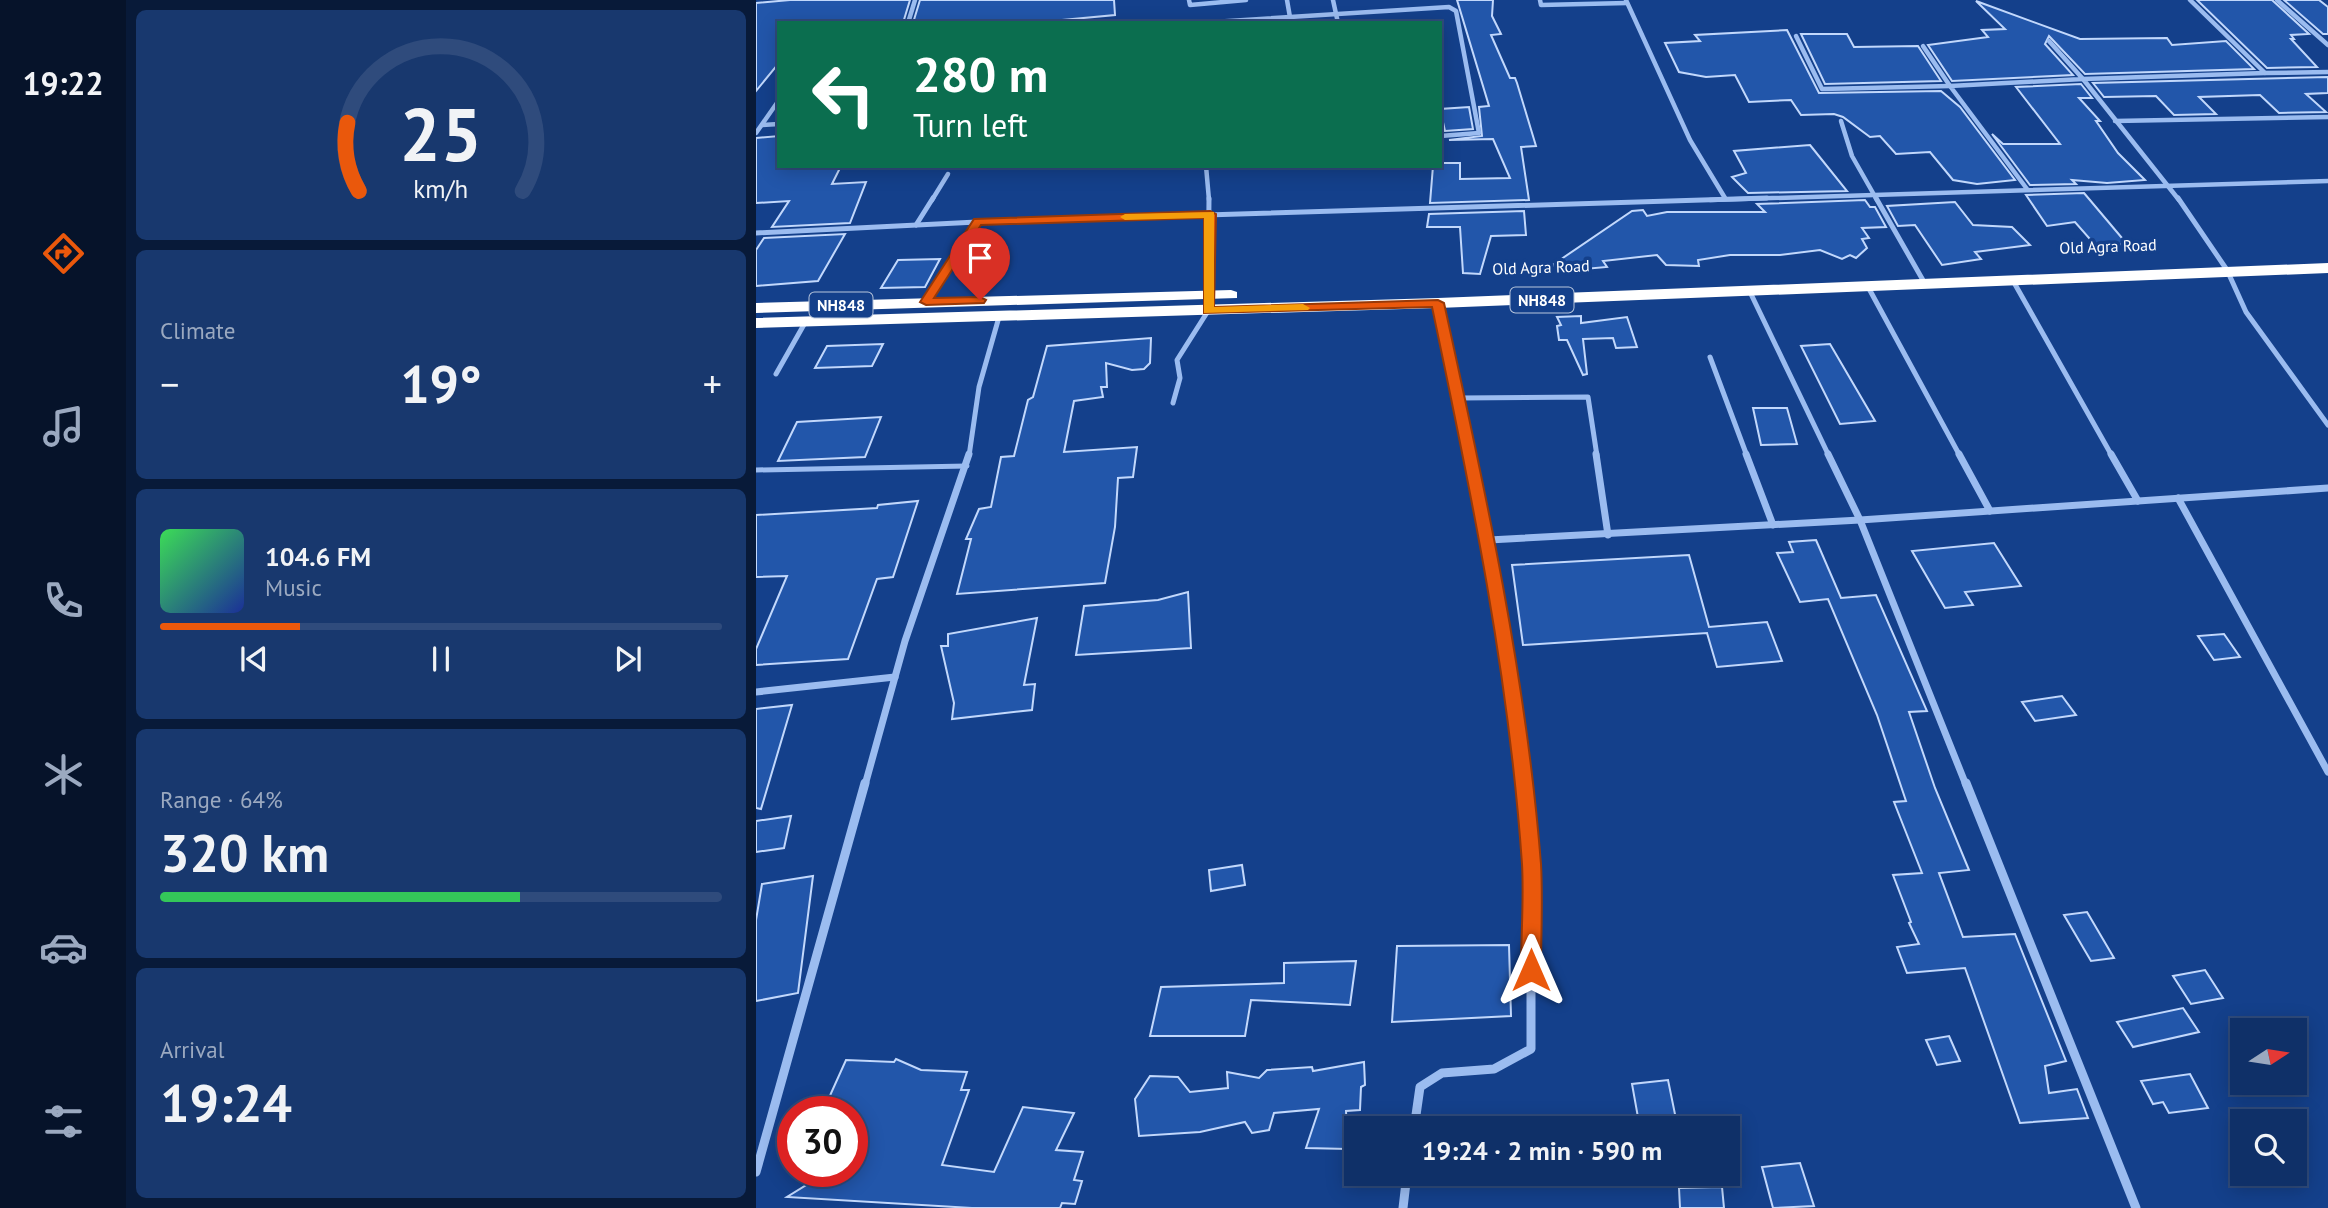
<!DOCTYPE html>
<html lang="en">
<head>
<meta charset="utf-8">
<style>
	:root { --surface:#0f3068; --page:#18386e; --text:#f1f3f6; --muted:#9ba9c0; --line:#2f4b7c; --accent:#ea580c }
	body { margin:0; font-family:"PT Sans",sans-serif; background:var(--page); color:var(--text); height:100vh; display:flex; flex-direction:column; font-size:26px; white-space:nowrap }
	* { box-sizing:border-box; margin:0 }
	p { font-size:23px; color:var(--muted) }
	.icon { flex:none; width:38px; height:38px; fill:none; stroke:currentColor; stroke-width:2; stroke-linecap:round; stroke-linejoin:round }
	.map { position:relative; flex:1; overflow:hidden }
	.sheet { display:flex; flex-direction:column; gap:10px; padding:10px; background:#081a39; width:630px }
	.sheet>* { flex:none }
	.top-card { position:absolute; left:21px; top:21px; width:665px; height:147px; border-radius:0px; box-shadow:0 4px 18px #0003,0 0 0 2px var(--line); background:#0b6e4f; color:#fff; overflow:hidden }
	.needle { width:46px; rotate:78deg }
	.fabs { position:absolute; left:1474px; top:1018px; display:grid; gap:14px }
	.fabs a { display:grid; place-items:center; width:77px; height:77px; border-radius:0px; background:var(--surface); box-shadow:0 4px 18px #0003,0 0 0 2px var(--line); font-size:35px }
	.speed { position:absolute; left:21px; top:1096px; display:flex; gap:14px; font-size:35px; font-weight:700; text-align:center }
	.speed>* { display:grid; place-content:center; width:91px; height:91px; border-radius:50%; background:var(--surface); box-shadow:0 4px 18px #0003,0 0 0 2px var(--line); line-height:1 }
	.speed .limit { border:10px solid #d22; background:#fff; color:#111 }
	.pin { position:absolute; display:grid; place-items:center; width:60px; height:60px; color:#fff; margin:-72px -30px; border-radius:50% 50% 50% 0; rotate:-45deg; box-shadow:0 0 7px #0007 }
	.pin .icon { rotate:45deg }
	.me { position:absolute; width:77px; margin:-38px; rotate:0deg; stroke-linejoin:round; filter:drop-shadow(0 0 5px #0008) }
	.turn { display:flex; align-items:center; gap:24px; height:147px; padding:0 21px; font-size:32px }
	.turn .icon { width:91px; height:91px; stroke-width:2.5 }
	.turn b { display:block; font-size:49px; line-height:60px }
	.big { font-size:52px; font-weight:600; line-height:1.1 }
	.sheet .card { flex:1; display:flex; flex-direction:column; justify-content:center; gap:10px; min-width:0; padding:0 24px; border-radius:10px; background:var(--page) }
	.sheet .dial { align-items:center; gap:0 }
	.dial svg { height:182px; overflow:visible; fill:none; stroke:var(--line); stroke-width:7; stroke-linecap:round; text-anchor:middle }
	.dial text { fill:var(--text); stroke:none }
	.song { display:flex; align-items:center; gap:21px }
	.cover { width:84px; height:84px; border-radius:10px; background:linear-gradient(135deg,hsl(130 70% 55%),hsl(230 70% 35%)) }
	.played { height:7px; border-radius:4px; background:linear-gradient(90deg,var(--accent) 25%,var(--line) 25%) }
	.keys { display:flex; justify-content:space-around; direction:ltr }
	.heat { display:flex; justify-content:space-between; align-items:center; font-size:38px; direction:ltr }
	.charge { height:10px; border-radius:5px; background:linear-gradient(90deg,#34c759 64%,var(--line) 0) }
	.trip { position:absolute; left:588px; top:1116px; width:396px; height:70px; border-radius:0px; background:var(--surface); box-shadow:0 4px 18px #0003,0 0 0 2px var(--line); font-weight:600; line-height:70px; text-align:center }
	main { display:flex; flex:1; min-height:0 }
	.tab-bar { display:flex; flex-direction:column; width:126px; justify-content:space-around; align-items:center; background:#06132a; color:var(--muted) }
	.tab-bar .icon { width:49px; height:49px }
	.tab-bar .on { color:var(--accent) }
	.tab-bar b { font-size:32px; color:var(--text) }
	.map>svg:first-child { display:block }
	.building { fill:#2256aa; stroke:#c2d8fc; stroke-width:2 }
	.lines { fill:none; stroke-linecap:round; stroke-linejoin:round }
	.lane { stroke:#9bbcf0; stroke-width:5 }
	.street-far3 { stroke:#9bbcf0; stroke-width:4.5 }
	.street-far2 { stroke:#9bbcf0; stroke-width:5 }
	.street-far1 { stroke:#9bbcf0; stroke-width:7 }
	.street { stroke:#9bbcf0; stroke-width:9 }
	.highway { fill:#fff; fill-rule:evenodd }
	.route { fill:#ea580c; stroke:#983908; stroke-width:2 }
	.slow { fill:#f59e0b }
	.labels { text-anchor:middle; dominant-baseline:central; stroke-width:7; stroke-linejoin:round; paint-order:stroke }
	.far-street-label { font-size:16px; fill:#fff; stroke:#14408b }
	.shield { fill:#14408b; stroke:#b8c6dc; stroke-width:2 }
	.shield-label { font-size:16px; font-weight:bold; fill:#fff }
</style>
</head>
<body>
<main>
<nav class="tab-bar">
<b>19:22</b>
<svg class="icon on" aria-label="directions" viewBox="0 0 24 24"><path d="M12 3l9 9-9 9-9-9zM9 14v-3h6M13 9l2 2-2 2"/></svg>
<svg class="icon" aria-label="music" viewBox="0 0 24 24"><path d="M9 18V5l10-2v13"/><circle cx="6" cy="18" r="3"/><circle cx="16" cy="16" r="3"/></svg>
<svg class="icon" aria-label="phone" viewBox="0 0 24 24"><path d="M5 4h4l2 5-3 2q2 4 5 5l2-3 5 2v4C11 20 4 13 5 4z"/></svg>
<svg class="icon" aria-label="climate" viewBox="0 0 24 24"><path d="M12 3v18M4 7l16 10M4 17L20 7"/></svg>
<svg class="icon" aria-label="car" viewBox="0 0 24 24"><path d="M5 17H2v-5l4-1 3-4h7l3 4 3 1v5h-3M9 17h6M6 11h13"/><circle cx="7" cy="17" r="2"/><circle cx="17" cy="17" r="2"/></svg>
<svg class="icon" aria-label="filters" viewBox="0 0 24 24"><path d="M4 7h16M4 17h16"/><circle cx="9" cy="7" r="2"/><circle cx="15" cy="17" r="2"/></svg>
</nav>
<section class="sheet">
<div class="card dial"><svg viewBox="0 0 100 80">
<path d="M14 69A42 42 0 1 1 86 69"/>
<path d="M14 69A42 42 0 0 1 9 39" stroke="#ea580c"/>
<text x="50" y="56" font-size="32" font-weight="700">25</text>
<text x="50" y="72" font-size="11">km/h</text>
</svg></div>
<div class="card"><p>Climate</p>
<div class="heat"><a>−</a><b class="big">19°</b><a>+</a></div>
</div>
<div class="card">
<div class="song"><i class="cover"></i><div><b>104.6 FM</b><p>Music</p></div></div>
<div class="played"></div>
<div class="keys"><svg class="icon" aria-label="previous" viewBox="0 0 24 24"><path d="M18 5L8 12l10 7zM5 5v14"/></svg><svg class="icon" aria-label="pause" viewBox="0 0 24 24"><path d="M8 5v14M16 5v14"/></svg><svg class="icon" aria-label="next" viewBox="0 0 24 24"><path d="M6 5l10 7-10 7zM19 5v14"/></svg></div>
</div>
<div class="card"><p>Range · 64%</p><b class="big">320 km</b><div class="charge"></div></div>
<div class="card"><p>Arrival</p><b class="big">19:24</b></div>
</section>
<div class="map">
<svg width="1572" height="1208" viewBox="0 0 1572 1208">
	<rect width="100%" height="100%" fill="#14408b"/>
	<g class="building">
		<path d="M34,0H154L147,23H23V63L0,91V3Z"/>
		<path d="M164,0H358L359,15L274,23H157Z"/>
		<path d="M701,0H737L736,16L745,34L735,35L754,78H759L761,83L780,146L765,147L773,200L674,203L677,166H684V163H704V179L754,178L737,139L693,140L726,136L723,107L733,106Z"/>
		<path d="M1441,0H1516L1553,34L1535,35L1538,39H1535L1561,67L1511,68Z"/>
		<path d="M1528,0H1563L1572,7V34H1567Z"/>
		<path d="M1220,1L1324,39L1411,38L1416,45L1470,41L1498,69L1329,74L1293,36L1289,44L1317,75L1196,81L1172,45L1232,37L1226,30L1249,29Z"/>
		<path d="M1031,30L1063,93L1185,91L1204,107L1259,180L1221,184L1197,180L1174,152L1140,154L1124,136L1114,137L1087,117L1078,114L1045,115L1035,100L993,102L979,75L950,77L923,72L909,43L944,41L939,35Z"/>
		<path d="M1045,34H1091L1098,47L1162,46L1185,81L1069,84Z"/>
		<path d="M1572,77V93L1550,94L1570,112L1523,113L1504,95L1443,97L1460,114L1418,115L1400,96L1348,97L1337,83Z"/>
		<path d="M1325,84L1336,98H1323L1344,121H1340L1362,153L1389,180L1351,183L1316,180L1320,184L1274,185L1236,134L1247,144H1304L1260,87Z"/>
		<path d="M713,107L717,129L689,131L684,109Z"/>
		<path d="M23,136V166H85L76,184L110,182L94,223L16,227L33,201L0,203V138Z"/>
		<path d="M1054,145L1091,191L992,193L976,177L990,173L978,151Z"/>
		<path d="M1328,193L1371,244L1340,246L1319,222L1291,226L1270,195Z"/>
		<path d="M1109,200L1114,207H1119L1130,227L1106,228L1113,238L1106,239L1111,248L1100,258L1094,255L1086,259L1064,250L1024,255H974L942,260L943,266L910,265L901,255L847,261L851,267L817,270L814,264L795,266L876,211L887,210L891,216L911,212H1009L1001,204Z"/>
		<path d="M1199,202L1217,225L1256,227L1274,245L1219,252L1225,259L1186,265L1159,225L1142,226L1131,206Z"/>
		<path d="M768,211L770,235L735,236L724,274L707,273L704,227H671L673,214Z"/>
		<path d="M89,234L62,281L0,286V250L8,238Z"/>
		<path d="M184,259L169,287L125,288L142,260Z"/>
		<path d="M825,316V323L871,317L881,347L860,348L857,338L827,339L831,374L827,375L811,340H803L801,326L805,325L801,317Z"/>
		<path d="M395,338L394,363L388,369L376,370L350,363L351,387H345L347,397L318,401L308,452L381,447L377,477L362,478L359,527L349,583L201,594L215,539H210L223,509L235,507L245,457L258,456L272,400L277,397L291,346Z"/>
		<path d="M127,344L116,366L59,368L71,346Z"/>
		<path d="M1074,344L1119,421L1084,424L1045,346Z"/>
		<path d="M997,408H1031L1041,444L1005,445Z"/>
		<path d="M125,417L109,457L22,461L41,422Z"/>
		<path d="M162,501L137,577L121,579L92,659L0,665V649L31,576L0,577V515L121,508L122,505Z"/>
		<path d="M1060,540L1085,598L1120,595L1171,711L1153,712L1179,788L1213,870L1183,873L1207,937L1259,934L1310,1061L1289,1066L1293,1093L1321,1089L1332,1118L1264,1123L1209,968L1151,973L1141,947L1163,944L1153,923L1155,922L1137,875L1166,873L1138,802L1150,801L1121,715L1072,599L1044,602L1021,553L1037,552L1033,542Z"/>
		<path d="M1238,543L1265,586L1209,592L1217,605L1189,608L1156,551Z"/>
		<path d="M933,555L953,627L1011,622L1026,661L961,667L951,633L767,645L756,565Z"/>
		<path d="M432,592L435,648L320,655L328,606L402,600Z"/>
		<path d="M281,618L268,685L279,684L276,710L196,719L198,703L185,646H192V634Z"/>
		<path d="M1468,634L1484,657L1458,660L1442,636Z"/>
		<path d="M1306,696L1320,715L1279,721L1266,702Z"/>
		<path d="M36,705L5,809L0,808V709Z"/>
		<path d="M35,816L28,848L0,852V821Z"/>
		<path d="M486,865L489,885L455,891L453,870Z"/>
		<path d="M57,876L42,993L0,1001V920L6,884Z"/>
		<path d="M1331,912L1358,958L1335,961L1308,915Z"/>
		<path d="M753,945L755,1016L636,1022L641,946Z"/>
		<path d="M600,961L594,1005L495,1000L489,1036H394L405,987L528,983V963Z"/>
		<path d="M1449,970L1467,998L1435,1004L1417,976Z"/>
		<path d="M1427,1008L1443,1032L1377,1047L1361,1022Z"/>
		<path d="M1193,1036L1204,1061L1181,1065L1170,1040Z"/>
		<path d="M140,1059L165,1070L211,1072L205,1090H213L186,1165L238,1172L267,1107L318,1113L300,1150L327,1152L318,1180L326,1181L319,1204L306,1203L304,1208H216L31,1197L73,1171H96V1111H67L90,1060L138,1062Z"/>
		<path d="M608,1062L609,1085L605,1087L604,1110L590,1111L592,1149L550,1148L563,1109L518,1113L513,1130L496,1133L489,1122L444,1132L383,1136L379,1099L394,1076L422,1077L434,1092L472,1088L471,1072L503,1078L511,1070L556,1067L557,1071Z"/>
		<path d="M1434,1074L1452,1108L1413,1113L1407,1102L1397,1104L1385,1081Z"/>
		<path d="M912,1080L920,1119L883,1123L876,1084Z"/>
		<path d="M1044,1163L1058,1206L1017,1208L1006,1167Z"/>
		<path d="M966,1187L968,1208H924L923,1188Z"/>
	</g>
	<g class="lines">
		<path class="lane" d="M0,470L211,466"/>
		<g class="street-far3">
			<path d="M433,0L434,5L490,0"/>
			<path d="M531,0L535,23"/>
			<path d="M577,0L582,23"/>
			<path d="M784,0L785,5L871,3"/>
			<path d="M870,0L934,140L969,198"/>
			<path d="M1521,0L1572,45"/>
			<path d="M152,23L159,0"/>
			<path d="M441,23L693,7L700,11L723,133L684,136"/>
			<path d="M1040,36L1066,89L1194,86"/>
			<path d="M1167,46L1194,86"/>
			<path d="M1509,73L1572,72"/>
			<path d="M1085,121L1096,156L1121,200"/>
			<path d="M1359,121L1572,117"/>
			<path d="M6,125L23,124"/>
			<path d="M0,133L23,100"/>
			<path d="M450,166L453,200"/>
			<path d="M1271,189L1194,86L1327,79L1293,41"/>
			<path d="M176,200L192,174"/>
			<path d="M954,200L1572,181"/>
			<path d="M1423,200L1327,79L1509,73L1434,0"/>
		</g>
		<g class="street-far2">
			<path d="M1120,198L1168,282"/>
			<path d="M1422,198L1471,270L1490,312L1572,425"/>
			<path d="M221,222L1011,198"/>
			<path d="M160,225L177,198"/>
			<path d="M0,233L221,222L170,302"/>
			<path d="M1256,279L1356,456"/>
			<path d="M1111,285L1204,456"/>
			<path d="M994,292L1073,456"/>
			<path d="M682,303L715,456"/>
			<path d="M954,357L991,456"/>
			<path d="M20,374L50,321"/>
			<path d="M703,398L832,397L841,456"/>
			<path d="M417,403L424,378L421,360L452,311L453,198"/>
			<path d="M213,456L223,387L243,317"/>
		</g>
		<g class="street-far1">
			<path d="M714,454L754,663L767,785"/>
			<path d="M840,454L852,535"/>
			<path d="M990,454L1017,525"/>
			<path d="M1072,454L1104,520L1210,785"/>
			<path d="M1203,454L1234,511"/>
			<path d="M1355,454L1382,501"/>
			<path d="M1422,498L1572,772"/>
			<path d="M733,540L1104,520L1572,488"/>
			<path d="M0,692L139,677"/>
			<path d="M109,785L149,641L213,454"/>
		</g>
		<g class="street">
			<path d="M1210,783L1380,1208"/>
			<path d="M658,1129L664,1087L686,1073L738,1069L775,1049V866L766,783"/>
			<path d="M0,1172L109,783"/>
			<path d="M647,1208L651,1174"/>
		</g>
		<g class="highway">
			<path d="M1572,263V273L682,308L0,328V318L682,298Z"/>
			<path d="M475,290L481,292V298L0,313V303Z"/>
		</g>
	</g>
	<path class="route" d="M454,211L460,214L458,307L682,300L688,303C729,489 770,674 785,864C787,899 785,935 785,970L782,976H768L765,970C765,935 768,899 766,864C753,675 715,492 676,307L448,313V218L225,225L178,298L224,297L230,300L228,303L170,305L164,302L218,219Z"/>
	<path class="slow" d="M458,212V307L547,304L554,308L552,310L448,313V218L369,220L364,217L369,214Z"/>
	<g class="labels">
		<g class="far-street-label">
			<text transform="translate(1352 246) rotate(-2)">Old Agra Road</text>
			<text transform="translate(785 267) rotate(-2)">Old Agra Road</text>
		</g>
		<g class="shield">
			<rect x="754.5" y="287.5" width="63" height="25" rx="5"/>
			<rect x="53.5" y="292.5" width="63" height="25" rx="5"/>
		</g>
		<g class="shield-label">
			<text x="786" y="300">NH848</text>
			<text x="85" y="305">NH848</text>
		</g>
	</g>
</svg>
<div class="fabs">
<a><svg class="needle" viewBox="-14 -14 28 28"><path d="M0-13l5 13h-10z" fill="#e53935"/><path d="M0 13l5-13h-10z" fill="#9ba9c0"/></svg></a>
<a><svg class="icon" aria-label="search" viewBox="0 0 24 24"><circle cx="10" cy="10" r="6"/><path d="M15 15l6 6"/></svg></a>
</div>
<div class="speed"><div class="limit">30</div></div>
<div class="pin" style="left:224px;top:300px;background:#d93025"><svg class="icon" aria-label="arrive" viewBox="0 0 24 24"><path d="M6 21V4h12l-3 4 3 4H6"/></svg></div>
<svg class="me" style="left:775px;top:970px" viewBox="-20 -20 40 40"><path d="M0-17L14 15 0 8-14 15z" fill="#ea580c" stroke="#fff" stroke-width="4"/></svg>
<div class="trip">19:24 · 2 min · 590 m</div>
<div class="top-card">
<div class="turn"><svg class="icon" aria-label="left" viewBox="0 0 24 24"><path d="M17 20v-9H6M10 6l-5 5 5 5"/></svg><div><b>280 m</b>Turn left</div></div>
</div>
</div>
</main>
</body>
</html>
